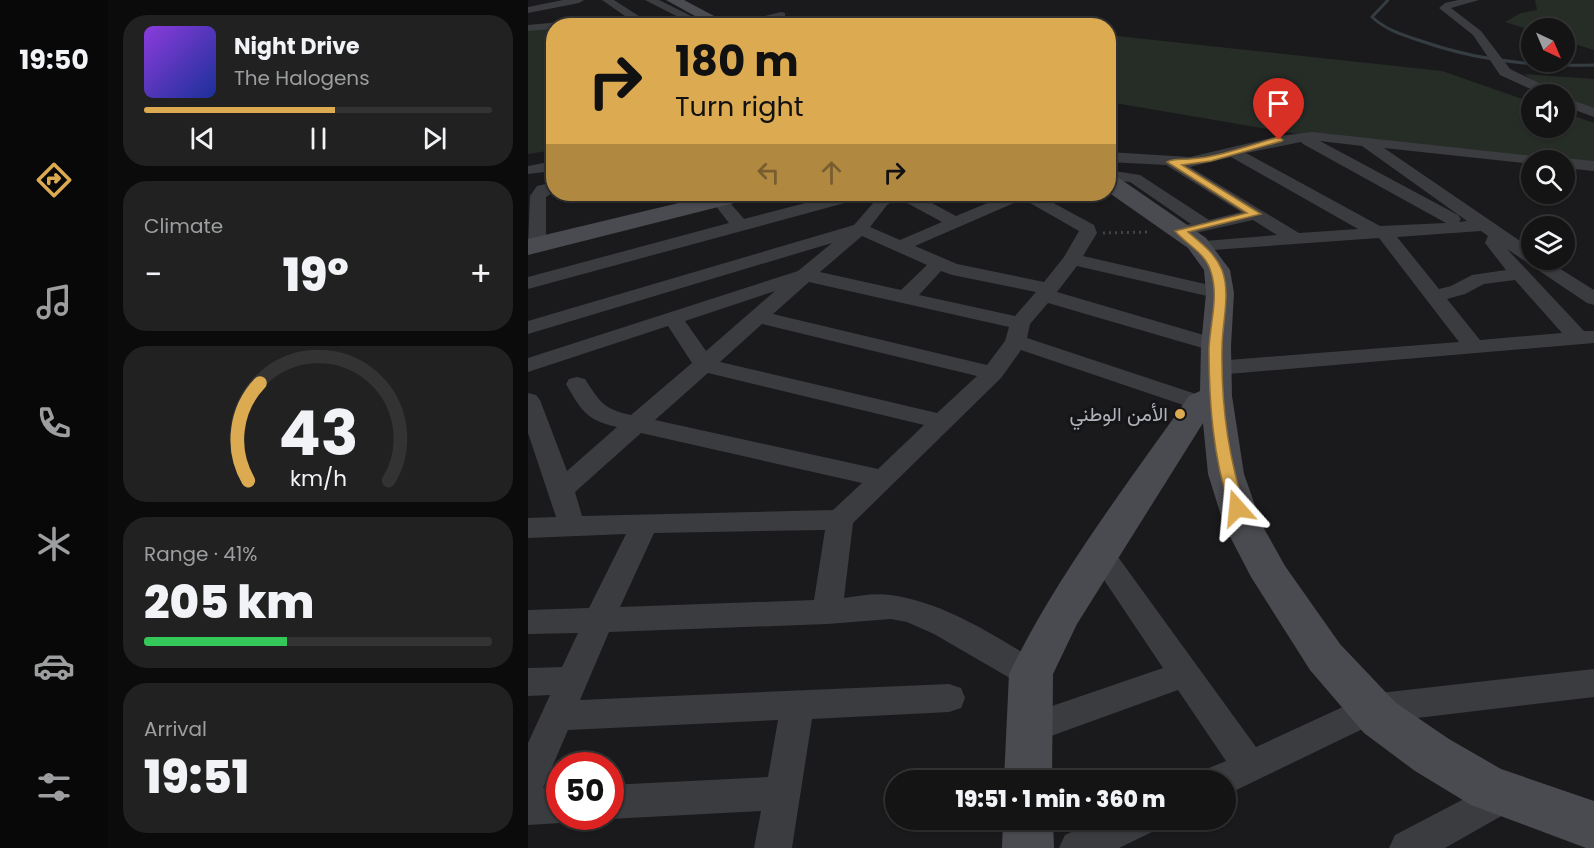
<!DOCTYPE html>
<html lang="en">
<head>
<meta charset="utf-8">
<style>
	:root { --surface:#141415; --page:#212122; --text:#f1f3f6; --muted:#9d9ea0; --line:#333334; --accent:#dcaa51 }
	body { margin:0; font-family:Poppins,Vazirmatn,sans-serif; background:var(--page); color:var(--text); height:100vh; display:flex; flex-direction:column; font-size:22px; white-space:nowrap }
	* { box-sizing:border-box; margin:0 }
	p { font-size:20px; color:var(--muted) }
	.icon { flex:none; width:33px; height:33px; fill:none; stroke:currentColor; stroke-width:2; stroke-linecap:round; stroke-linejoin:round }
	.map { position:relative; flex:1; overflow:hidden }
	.sheet { display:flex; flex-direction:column; gap:15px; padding:15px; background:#0b0b0c; width:420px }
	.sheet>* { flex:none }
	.top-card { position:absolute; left:18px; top:18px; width:570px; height:183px; border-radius:24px; box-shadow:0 2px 4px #0004,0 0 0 2px var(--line); background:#dcaa51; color:#111; overflow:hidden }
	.needle { width:39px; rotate:136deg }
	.tools { position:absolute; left:993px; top:18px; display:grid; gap:12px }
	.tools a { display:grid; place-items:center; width:54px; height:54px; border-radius:50%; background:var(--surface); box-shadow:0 2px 4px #0004,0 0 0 2px var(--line); font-size:30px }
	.speed { position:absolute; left:18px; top:752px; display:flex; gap:12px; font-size:30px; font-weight:700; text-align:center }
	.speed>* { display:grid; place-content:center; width:78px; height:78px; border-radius:50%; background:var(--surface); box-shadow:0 2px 4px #0004,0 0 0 2px var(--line); line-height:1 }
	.speed .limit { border:9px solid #d22; background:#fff; color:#111 }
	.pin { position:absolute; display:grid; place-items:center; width:51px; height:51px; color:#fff; margin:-62px -26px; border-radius:50% 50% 50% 0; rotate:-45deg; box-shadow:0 0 6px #0007 }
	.pin .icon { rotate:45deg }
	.me { position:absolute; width:66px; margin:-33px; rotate:342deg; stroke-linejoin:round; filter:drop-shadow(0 0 4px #0008) }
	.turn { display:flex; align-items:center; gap:21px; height:126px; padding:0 30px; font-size:27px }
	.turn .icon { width:78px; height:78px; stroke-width:2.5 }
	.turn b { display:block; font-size:42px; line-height:51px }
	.lanes { display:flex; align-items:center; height:57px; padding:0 30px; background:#0003; justify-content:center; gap:30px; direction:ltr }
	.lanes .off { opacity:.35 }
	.big { font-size:45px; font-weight:800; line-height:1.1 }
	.sheet .card { flex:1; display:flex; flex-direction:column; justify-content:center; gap:9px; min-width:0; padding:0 21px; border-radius:24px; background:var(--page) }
	.sheet .dial { align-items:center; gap:0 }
	.dial svg { height:156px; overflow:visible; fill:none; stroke:var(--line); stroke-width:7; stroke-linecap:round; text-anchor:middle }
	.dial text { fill:var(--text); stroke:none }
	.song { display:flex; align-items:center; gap:18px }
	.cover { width:72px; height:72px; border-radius:9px; background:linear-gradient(135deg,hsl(270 70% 55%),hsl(230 70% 35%)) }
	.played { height:6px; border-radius:3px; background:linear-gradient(90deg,var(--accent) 55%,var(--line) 55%) }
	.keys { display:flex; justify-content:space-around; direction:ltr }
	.heat { display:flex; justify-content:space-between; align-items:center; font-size:33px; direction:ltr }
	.charge { height:9px; border-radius:4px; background:linear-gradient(90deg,#34c759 41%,var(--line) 0) }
	.trip { position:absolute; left:357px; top:770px; width:351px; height:60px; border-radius:30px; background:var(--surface); box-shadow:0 2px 4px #0004,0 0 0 2px var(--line); font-weight:800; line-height:60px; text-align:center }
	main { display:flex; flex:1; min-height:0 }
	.dock { display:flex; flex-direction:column; width:108px; justify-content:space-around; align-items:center; background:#080808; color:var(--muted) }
	.dock .icon { width:42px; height:42px }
	.dock .active { color:var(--accent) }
	.dock b { font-size:27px; color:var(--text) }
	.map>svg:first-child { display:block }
	.green { fill:#262d27 }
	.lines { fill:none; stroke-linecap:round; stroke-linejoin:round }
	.stream { stroke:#353d43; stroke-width:3 }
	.path { stroke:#424347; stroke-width:3; stroke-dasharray:2 4; stroke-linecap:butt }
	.street { fill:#3b3c40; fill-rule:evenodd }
	.secondary { fill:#4a4b50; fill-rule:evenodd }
	.route { fill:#dcaa51; stroke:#8f6e35; stroke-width:1.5 }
	.poi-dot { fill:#dcaa51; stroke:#151517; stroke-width:2 }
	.labels { text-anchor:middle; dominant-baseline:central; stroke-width:6; stroke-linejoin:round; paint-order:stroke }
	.poi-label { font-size:20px; fill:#aeb2ba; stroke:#151517; text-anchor:end }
</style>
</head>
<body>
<main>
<nav class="dock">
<b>19:50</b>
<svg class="icon active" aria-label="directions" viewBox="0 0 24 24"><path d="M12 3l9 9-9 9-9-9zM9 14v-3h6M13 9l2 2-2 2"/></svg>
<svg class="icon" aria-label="music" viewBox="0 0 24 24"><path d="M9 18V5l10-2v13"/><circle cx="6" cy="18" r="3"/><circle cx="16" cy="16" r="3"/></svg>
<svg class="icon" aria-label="phone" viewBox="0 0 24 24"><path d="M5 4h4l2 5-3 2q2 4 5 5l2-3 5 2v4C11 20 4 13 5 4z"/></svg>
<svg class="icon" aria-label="climate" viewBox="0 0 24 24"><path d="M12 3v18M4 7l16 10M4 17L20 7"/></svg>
<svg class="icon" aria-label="car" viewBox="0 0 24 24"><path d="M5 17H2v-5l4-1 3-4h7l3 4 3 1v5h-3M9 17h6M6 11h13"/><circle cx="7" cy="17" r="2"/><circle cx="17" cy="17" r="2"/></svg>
<svg class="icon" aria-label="filters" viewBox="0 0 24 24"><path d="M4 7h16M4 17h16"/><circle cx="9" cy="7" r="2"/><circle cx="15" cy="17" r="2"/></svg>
</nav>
<section class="sheet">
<div class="card">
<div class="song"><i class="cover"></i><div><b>Night Drive</b><p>The Halogens</p></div></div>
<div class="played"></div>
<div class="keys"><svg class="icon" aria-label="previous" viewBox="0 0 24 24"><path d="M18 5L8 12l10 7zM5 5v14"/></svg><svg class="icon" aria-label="pause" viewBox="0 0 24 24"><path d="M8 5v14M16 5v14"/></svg><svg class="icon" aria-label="next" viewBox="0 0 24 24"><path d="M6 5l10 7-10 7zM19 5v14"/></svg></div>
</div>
<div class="card"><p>Climate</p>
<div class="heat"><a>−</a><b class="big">19°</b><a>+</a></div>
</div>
<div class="card dial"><svg viewBox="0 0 100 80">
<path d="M14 69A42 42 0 1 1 86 69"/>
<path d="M14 69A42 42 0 0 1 20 19" stroke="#dcaa51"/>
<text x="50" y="56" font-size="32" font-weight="700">43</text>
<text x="50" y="72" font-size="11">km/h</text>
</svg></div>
<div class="card"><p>Range · 41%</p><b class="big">205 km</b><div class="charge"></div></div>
<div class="card"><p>Arrival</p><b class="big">19:51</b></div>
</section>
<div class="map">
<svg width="1066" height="848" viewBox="0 0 1066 848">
	<rect width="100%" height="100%" fill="#1a1a1c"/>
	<g class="green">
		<path d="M1007,0H1066V50L1037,41L1036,28H1004L1003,30L977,22L993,13L1009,10Z"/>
		<path d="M25,28V150L0,154V31Z"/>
		<path d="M580,35L914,71L1003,102L1004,128H1036L1037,113L1066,123V166L1036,160H1015L763,133L581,102Z"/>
		<path d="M996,74L1066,79V115L1037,103L1036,94H1024Z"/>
	</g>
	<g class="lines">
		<path class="stream" d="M860,0L844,17C858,30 875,35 893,41C950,61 1006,67 1066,65"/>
		<path class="path" d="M575,233L619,232"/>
		<g class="street">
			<path d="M35,0H56L51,3L0,13V7Z"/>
			<path d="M74,0H86L114,18L108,21L63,26H26V29L0,31V25L97,16Z"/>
			<path d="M117,0H131L183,26H168Z"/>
			<path d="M930,0H951L923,8L953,31L982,69L1028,91L1029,94H1013L972,75L945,35L911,8L917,3Z"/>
			<path d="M253,12L257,13V17L219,26H196Z"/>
			<path d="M1036,97L1066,108V117L1036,106Z"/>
			<path d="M784,132L1014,157L1015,160H1004V164L856,148L1004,249V260H1018L1066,290V305L1059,303L979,249L1056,331H1066V343L688,375L680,373L677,368L680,363L688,361L931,342L851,238L671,251L665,250L662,246L665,242L749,235L725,220L663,234L657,233L654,229L657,225L663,224L602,182L580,180V170L612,175L681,220L713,212L638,165L580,162V152L662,157L751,136ZM792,141L834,146L939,221L931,222L933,219L930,215ZM773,142L775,144L918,223L852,226L718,153ZM703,157L830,229L771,233L662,167ZM953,231L960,236L957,243L978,270L944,275L923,286L911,289L869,237ZM987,280L1034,333L952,340L919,299L937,294L956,284Z"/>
			<path d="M1036,158L1066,161V171L1036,168V160H1030Z"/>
			<path d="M26,161V171L0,174V166Z"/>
			<path d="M26,182V192L18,197V245L15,249H3L0,245L2,196L9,186Z"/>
			<path d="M186,194H202L203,204L216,219L312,194H337L335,198L0,289V277L201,223L187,205Z"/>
			<path d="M353,194H387L428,216L481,194H509L566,225L569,233L555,256L699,289L702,293L699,297L692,299L549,266L529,292L696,341L699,346L696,351L688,352L520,303L502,324L499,338L680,398L684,403L680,408L672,410L664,408L493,350L473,378L325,523L316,598C331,596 347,593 362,595C417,602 468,637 514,664L519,674L514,684L503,688L492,684L406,634L379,622L363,619L299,624L81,632L52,700L421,684L433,688L437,698L433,708L421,712L284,719L264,848H226L233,811L82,819L73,816H82V785L240,777L250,720L40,730L15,788L32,787V816H45L32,823L0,825V743L22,695L0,696V668L34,667L50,633L0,634V610L61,608L98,534L0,538V518L28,517L0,433V393L8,395L12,400L39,471L89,427C58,420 53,410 38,384L41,379L49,377L57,379C72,402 75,409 103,415L164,363L140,326L0,372V358L270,271L304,243L0,334V321L326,225ZM370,198L414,222L372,240L342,227L359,205ZM495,199L551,231L536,257L516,282L429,264L387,246ZM334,236L399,265L373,290L292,272ZM413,271L424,275L508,292L487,316L391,295ZM281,282L481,327L477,341L459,365L245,314ZM247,291L178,351L157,321ZM234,324L449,376L409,413L192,362ZM180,373L396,425L350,469L127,420ZM113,433L334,483L305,510L54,516L47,492ZM297,530L286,600L92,607L126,533Z"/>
			<path d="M572,542L582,546L728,747L843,694L1066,669V697L847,723L698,795V780H676L681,768L698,761L650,690L501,744L489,740L484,729L489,718L635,668L558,553L562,546Z"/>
			<path d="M978,777L991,782L996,794L991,806L917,848H861L867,835Z"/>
			<path d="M571,819H629L624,832L591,848H531L537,835Z"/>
		</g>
		<g class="secondary">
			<path d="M138,0H156L205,26H185Z"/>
			<path d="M580,174L588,176L678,238L702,270L706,293L703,346L704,396L716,474L734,525L757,566L812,644L868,703L921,739L973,769L1066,801V848H1058L943,805L887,771L836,733L782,670L723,577L696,525L680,474L675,423L549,624L525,674L524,780H476L481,674C529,575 598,486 661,396L672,391L673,346L678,293L676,270L660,248L580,192Z"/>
			<path d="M188,194H225L222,199L0,255V239Z"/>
			<path d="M475,819H525L526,848H474Z"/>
		</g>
	</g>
	<path class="route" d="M751,137L755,140L754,141L683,161L654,165L733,214L660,232C673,243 687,253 694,270C703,294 694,323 694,348C693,402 700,457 717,508L715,512H704L702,508C685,457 681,403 681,349C682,323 691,297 683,272C678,253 659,245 647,231L719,213L639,162C646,158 654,160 662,159C692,157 722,145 751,137Z"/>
	<circle class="poi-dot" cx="652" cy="414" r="6"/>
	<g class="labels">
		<g class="poi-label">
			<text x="640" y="414">الأمن الوطني</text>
		</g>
	</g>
</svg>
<div class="tools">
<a><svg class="needle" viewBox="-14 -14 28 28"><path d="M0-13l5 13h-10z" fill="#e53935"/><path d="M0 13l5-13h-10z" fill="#9d9ea0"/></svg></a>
<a><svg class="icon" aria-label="sound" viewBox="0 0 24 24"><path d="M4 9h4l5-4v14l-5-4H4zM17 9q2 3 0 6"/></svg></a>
<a><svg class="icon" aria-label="search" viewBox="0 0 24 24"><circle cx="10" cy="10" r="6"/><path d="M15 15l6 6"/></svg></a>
<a><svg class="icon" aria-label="layers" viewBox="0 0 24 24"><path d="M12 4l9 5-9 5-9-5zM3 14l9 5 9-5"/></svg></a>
</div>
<div class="speed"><div class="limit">50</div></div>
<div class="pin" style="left:751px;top:140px;background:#d93025"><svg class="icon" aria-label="arrive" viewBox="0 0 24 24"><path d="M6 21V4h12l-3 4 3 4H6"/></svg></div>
<svg class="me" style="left:709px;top:508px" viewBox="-20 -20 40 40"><path d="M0-17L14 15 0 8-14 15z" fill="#dcaa51" stroke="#fff" stroke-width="4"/></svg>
<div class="trip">19:51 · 1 min · 360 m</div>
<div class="top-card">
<div class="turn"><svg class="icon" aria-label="right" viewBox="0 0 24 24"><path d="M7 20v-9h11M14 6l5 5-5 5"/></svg><div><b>180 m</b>Turn right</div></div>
<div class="lanes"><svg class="icon off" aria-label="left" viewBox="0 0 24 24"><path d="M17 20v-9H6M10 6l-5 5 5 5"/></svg><svg class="icon off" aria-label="ahead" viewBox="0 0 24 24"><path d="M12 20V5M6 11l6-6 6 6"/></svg><svg class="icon" aria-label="right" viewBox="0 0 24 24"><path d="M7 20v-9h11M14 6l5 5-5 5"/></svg></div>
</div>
</div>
</main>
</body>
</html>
